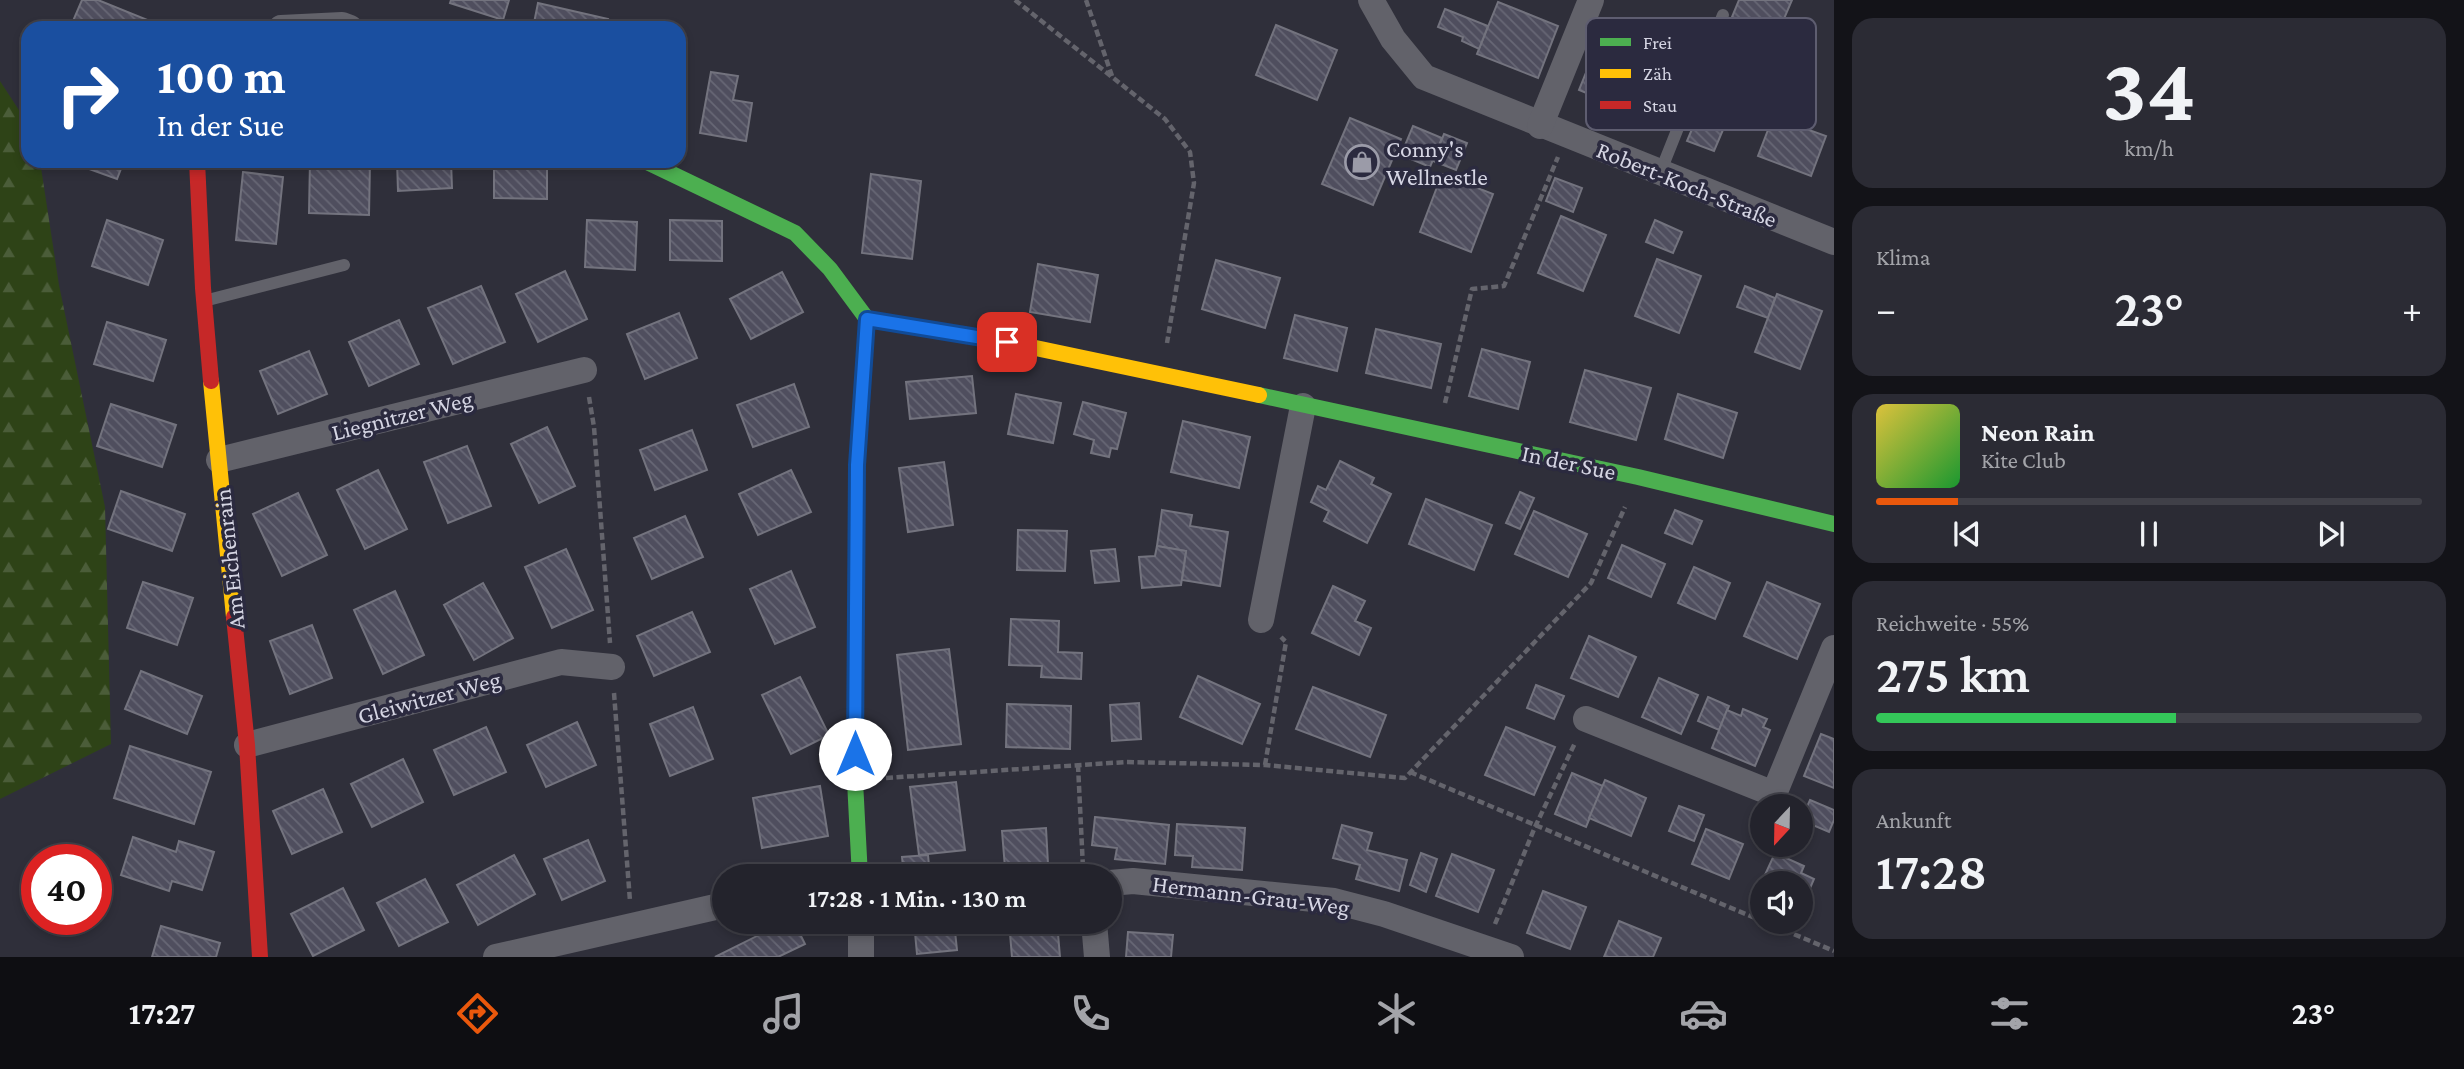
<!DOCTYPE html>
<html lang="de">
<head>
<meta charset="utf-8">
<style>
	:root { --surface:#23232c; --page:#2b2b34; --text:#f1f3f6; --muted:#a3a4a9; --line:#404048; --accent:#ea580c }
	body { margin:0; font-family:"Crimson Pro",serif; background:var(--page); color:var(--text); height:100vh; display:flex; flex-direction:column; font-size:26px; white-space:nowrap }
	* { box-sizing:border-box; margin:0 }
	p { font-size:23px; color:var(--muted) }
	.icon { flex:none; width:38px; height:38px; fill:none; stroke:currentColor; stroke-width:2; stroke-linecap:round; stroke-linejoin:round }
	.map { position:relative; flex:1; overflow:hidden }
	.drawer { display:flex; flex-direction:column; gap:18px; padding:18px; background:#131318; width:630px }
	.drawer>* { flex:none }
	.guide { position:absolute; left:21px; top:21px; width:665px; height:147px; border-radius:21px; box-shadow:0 4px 10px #0003,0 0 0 2px var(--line); background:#1a4fa0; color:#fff; overflow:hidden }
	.needle { width:46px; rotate:202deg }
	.controls { position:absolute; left:1750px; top:794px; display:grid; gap:14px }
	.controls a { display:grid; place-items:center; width:63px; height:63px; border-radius:50%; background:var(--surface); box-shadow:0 4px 10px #0003,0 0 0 2px var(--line); font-size:35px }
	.speed { position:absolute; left:21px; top:844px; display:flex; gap:14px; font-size:35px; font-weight:700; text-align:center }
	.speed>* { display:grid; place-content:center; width:91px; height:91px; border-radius:50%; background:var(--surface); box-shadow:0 4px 10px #0003,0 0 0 2px var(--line); line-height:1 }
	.speed .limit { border:10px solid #d22; background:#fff; color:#111 }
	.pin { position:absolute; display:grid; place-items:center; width:60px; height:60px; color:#fff; margin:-30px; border-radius:14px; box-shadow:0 4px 10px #0006 }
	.me { position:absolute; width:77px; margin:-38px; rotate:0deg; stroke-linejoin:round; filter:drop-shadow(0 0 5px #0008) }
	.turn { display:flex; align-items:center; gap:24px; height:147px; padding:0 21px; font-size:32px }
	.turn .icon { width:91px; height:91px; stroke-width:2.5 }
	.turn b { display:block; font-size:49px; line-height:60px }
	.big { font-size:52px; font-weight:600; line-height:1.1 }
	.drawer .widget { flex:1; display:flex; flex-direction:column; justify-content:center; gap:10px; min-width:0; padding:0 24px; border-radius:21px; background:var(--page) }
	.drawer .dial { align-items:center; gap:0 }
	.dial b { font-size:91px; line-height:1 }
	.song { display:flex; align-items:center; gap:21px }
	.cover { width:84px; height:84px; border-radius:10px; background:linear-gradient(135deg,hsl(50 70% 55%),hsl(130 70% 35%)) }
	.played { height:7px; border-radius:4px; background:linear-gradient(90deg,var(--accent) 15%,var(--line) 15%) }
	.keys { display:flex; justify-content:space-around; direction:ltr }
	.heat { display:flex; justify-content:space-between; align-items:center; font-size:38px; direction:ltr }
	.charge { height:10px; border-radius:5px; background:linear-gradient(90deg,#34c759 55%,var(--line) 0) }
	.trip { position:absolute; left:712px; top:864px; width:410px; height:70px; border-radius:35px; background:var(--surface); box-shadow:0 4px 10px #0003,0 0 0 2px var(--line); font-weight:600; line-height:70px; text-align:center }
	.dock { display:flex; height:112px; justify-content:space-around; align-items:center; background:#0e0e12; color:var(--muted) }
	.dock .icon { width:49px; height:49px }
	.dock .active { color:var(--accent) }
	.dock b { font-size:32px; color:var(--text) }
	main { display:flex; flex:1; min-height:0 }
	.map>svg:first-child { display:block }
	.forest { fill:url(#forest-firs) }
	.building { fill:url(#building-back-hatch); stroke:#73737e; stroke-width:2 }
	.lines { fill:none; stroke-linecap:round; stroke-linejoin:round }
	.path { stroke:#64646c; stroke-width:4.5; stroke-dasharray:7 3.5; stroke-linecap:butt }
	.lane { stroke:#62626a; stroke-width:12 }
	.street { stroke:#62626a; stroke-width:26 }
	.fast { stroke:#4caf50; stroke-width:16 }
	.slow { stroke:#ffc107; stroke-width:16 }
	.jam { stroke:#c62828; stroke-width:16 }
	.route-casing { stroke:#114b97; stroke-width:18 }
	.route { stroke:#1a73e8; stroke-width:12 }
	.labels { text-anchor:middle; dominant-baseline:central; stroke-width:7; stroke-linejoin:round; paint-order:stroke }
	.poi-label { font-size:24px; fill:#d5d5e3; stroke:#2b2a3f; text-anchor:start }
	.street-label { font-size:24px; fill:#d5d5e3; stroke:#2b2a3f }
	.key { fill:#2b2a3f; stroke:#5e5d70; stroke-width:2 }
	.key-label { font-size:19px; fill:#d5d5e3 }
</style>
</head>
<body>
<main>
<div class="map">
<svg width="1834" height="957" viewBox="0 0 1834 957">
	<defs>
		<pattern id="forest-firs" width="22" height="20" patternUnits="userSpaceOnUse" patternTransform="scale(1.75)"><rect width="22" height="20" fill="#2e4317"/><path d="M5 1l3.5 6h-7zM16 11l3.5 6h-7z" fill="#4b5d39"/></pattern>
		<pattern id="building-back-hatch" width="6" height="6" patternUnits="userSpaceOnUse" patternTransform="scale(1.75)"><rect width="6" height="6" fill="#4f4e5e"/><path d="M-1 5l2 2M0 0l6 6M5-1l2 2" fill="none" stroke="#676775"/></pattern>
	</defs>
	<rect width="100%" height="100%" fill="#2f2f3a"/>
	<path class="forest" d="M0,81L28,124V161H40L59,285L105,507L111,744L0,799Z"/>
	<g class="building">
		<path d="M82,0H98L150,21L147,28H70Z"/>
		<path d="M451,0H509L503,20L450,3Z"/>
		<path d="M1739,0H1792L1777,35L1732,17Z"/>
		<path d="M1498,2L1558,26L1538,78L1477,54Z"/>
		<path d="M538,3L608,19L606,28H533Z"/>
		<path d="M1445,9L1488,26L1479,49L1462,41L1463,37L1438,27Z"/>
		<path d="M1276,25L1337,50L1317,100L1256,75Z"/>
		<path d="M1598,43L1659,68L1640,115L1579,90Z"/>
		<path d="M711,72L738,76L733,100L752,103L746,141L700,133Z"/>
		<path d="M1698,115L1725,125L1714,151L1687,141Z"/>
		<path d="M1773,117L1826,136L1811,176L1758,156Z"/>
		<path d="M1350,118L1401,139L1373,205L1322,184Z"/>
		<path d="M1413,126L1442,138L1430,167L1401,155Z"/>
		<path d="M1444,134L1467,143L1456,170L1433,161Z"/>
		<path d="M67,161H124L117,179Z"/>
		<path d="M310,161L370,162L369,215L309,213Z"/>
		<path d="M397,161H451L452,188L398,191Z"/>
		<path d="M494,162L547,163V199L494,198Z"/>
		<path d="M243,172L283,177L276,244L236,240Z"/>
		<path d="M871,174L921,181L912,259L862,253Z"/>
		<path d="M1442,174L1493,194L1471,252L1420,232Z"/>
		<path d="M1555,178L1582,188L1573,212L1546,201Z"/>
		<path d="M1561,216L1606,235L1583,291L1538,273Z"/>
		<path d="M107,220L163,240L148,285L92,266Z"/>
		<path d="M587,220L637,222L635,270L585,267Z"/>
		<path d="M670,220L722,221V261L670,260Z"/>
		<path d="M1655,220L1682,232L1673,253L1646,242Z"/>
		<path d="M1657,259L1701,276L1679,333L1635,316Z"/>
		<path d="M1216,260L1280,278L1265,328L1202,309Z"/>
		<path d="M1038,264L1098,275L1090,322L1030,312Z"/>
		<path d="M565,271L587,319L538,342L516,294Z"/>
		<path d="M782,272L803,312L751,339L730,299Z"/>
		<path d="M481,286L505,342L453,364L428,308Z"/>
		<path d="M1745,286L1775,298L1768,318L1737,307Z"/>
		<path d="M1777,294L1822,311L1800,369L1755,352Z"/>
		<path d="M679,313L697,358L645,379L627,334Z"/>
		<path d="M1295,315L1347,328L1337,371L1284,358Z"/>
		<path d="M399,320L419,364L369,386L349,342Z"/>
		<path d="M107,322L166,340L153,381L94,364Z"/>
		<path d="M1376,329L1441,344L1431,388L1366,373Z"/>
		<path d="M1482,349L1530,362L1518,409L1469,396Z"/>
		<path d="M309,351L327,394L278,414L260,371Z"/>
		<path d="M1585,370L1651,388L1636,440L1570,422Z"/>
		<path d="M972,376L976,413L910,419L906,382Z"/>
		<path d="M794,384L809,427L753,447L737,405Z"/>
		<path d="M1016,394L1061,403L1053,443L1008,434Z"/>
		<path d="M1678,394L1737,413L1723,458L1665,439Z"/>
		<path d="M1083,402L1126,413L1117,449L1111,448L1109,457L1091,453L1094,440L1074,434Z"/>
		<path d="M111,404L176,425L162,467L97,446Z"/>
		<path d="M1183,421L1250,437L1239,488L1171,472Z"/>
		<path d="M547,427L575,486L539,503L511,444Z"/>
		<path d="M692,430L707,470L655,490L640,450Z"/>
		<path d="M467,446L491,506L448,523L424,462Z"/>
		<path d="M1340,461L1374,478L1371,484L1391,494L1367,543L1324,521L1329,511L1311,502L1318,486L1326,490Z"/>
		<path d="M944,462L953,525L908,532L899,468Z"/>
		<path d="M378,470L407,529L365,549L337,490Z"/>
		<path d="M791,470L811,512L758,535L739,494Z"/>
		<path d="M121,491L185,514L172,551L108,529Z"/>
		<path d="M1520,492L1534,498L1520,529L1506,523Z"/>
		<path d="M298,493L327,555L282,576L253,514Z"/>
		<path d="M1426,499L1492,525L1474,570L1409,544Z"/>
		<path d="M1162,510L1192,515L1190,526L1228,532L1220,586L1182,580L1186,551L1157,546Z"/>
		<path d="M1675,510L1702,521L1692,544L1665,533Z"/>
		<path d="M1534,511L1587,534L1568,577L1515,554Z"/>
		<path d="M685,516L703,557L652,579L634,538Z"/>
		<path d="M1018,530L1067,531L1065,571L1017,570Z"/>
		<path d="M1622,545L1665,564L1651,597L1608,578Z"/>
		<path d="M1157,546L1186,551L1181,585L1142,588L1139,557L1155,556Z"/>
		<path d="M566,549L593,610L552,628L525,567Z"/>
		<path d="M1115,549L1119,581L1095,583L1091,551Z"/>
		<path d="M1694,567L1730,583L1715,619L1678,603Z"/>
		<path d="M791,571L815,627L775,644L750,589Z"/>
		<path d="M143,582L193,598L177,645L127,628Z"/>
		<path d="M1767,582L1820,604L1797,659L1744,636Z"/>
		<path d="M483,583L513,638L474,660L444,605Z"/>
		<path d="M1333,586L1365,601L1355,621L1371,628L1359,655L1312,633Z"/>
		<path d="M395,591L424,655L383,674L354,610Z"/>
		<path d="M692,612L710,652L654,676L637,636Z"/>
		<path d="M1011,619L1059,621L1058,652L1082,653L1081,679L1041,677L1042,666L1009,665Z"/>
		<path d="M312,625L332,678L290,694L270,641Z"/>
		<path d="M1589,636L1636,657L1618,697L1571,678Z"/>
		<path d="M949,649L961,744L908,750L897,655Z"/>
		<path d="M141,671L202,696L187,734L125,709Z"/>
		<path d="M1198,676L1260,704L1242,744L1180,717Z"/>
		<path d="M800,677L829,735L791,754L762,695Z"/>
		<path d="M1659,678L1698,695L1681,734L1642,717Z"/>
		<path d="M1536,685L1564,696L1554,719L1527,708Z"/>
		<path d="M1313,687L1386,715L1370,757L1296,729Z"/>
		<path d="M1708,697L1729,706L1719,730L1698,721Z"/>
		<path d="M1139,703L1141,739L1112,741L1110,705Z"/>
		<path d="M1007,704L1071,706L1070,749L1006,747Z"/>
		<path d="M693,707L713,759L670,776L650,724Z"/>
		<path d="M1743,709L1767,719L1763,727L1770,730L1755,766L1712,748L1727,710L1741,716Z"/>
		<path d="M577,722L596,765L546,787L527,745Z"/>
		<path d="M486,727L506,772L454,795L434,750Z"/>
		<path d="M1506,727L1555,747L1534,795L1485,775Z"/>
		<path d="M1821,734L1834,739V788L1804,776Z"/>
		<path d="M130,746L211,772L194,824L114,798Z"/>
		<path d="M403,759L423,802L372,827L351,784Z"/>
		<path d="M1572,773L1603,786L1586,827L1555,814Z"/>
		<path d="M1605,780L1646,798L1631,836L1589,818Z"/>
		<path d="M956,782L965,850L919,855L910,787Z"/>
		<path d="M820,786L828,836L762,848L753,798Z"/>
		<path d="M323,789L342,832L292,854L273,811Z"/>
		<path d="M1810,800L1834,810V820L1829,832L1801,820Z"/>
		<path d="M1679,806L1704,815L1694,841L1669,831Z"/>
		<path d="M1095,817L1169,825L1165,864L1115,859L1117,848L1092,845Z"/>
		<path d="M1177,824L1245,828L1242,870L1192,867L1193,856L1175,855Z"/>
		<path d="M1342,825L1372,833L1367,850L1407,860L1399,891L1356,879L1360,865L1333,858Z"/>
		<path d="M1046,828L1048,864L1058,863L1059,877H1030L1029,866L1005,868L1002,831Z"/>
		<path d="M1706,829L1743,844L1729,879L1692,864Z"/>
		<path d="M133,837L176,852L179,841L214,852L202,890L172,881L169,891L121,875Z"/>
		<path d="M588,840L605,881L562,900L544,859Z"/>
		<path d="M1421,853L1437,859L1426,892L1410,885Z"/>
		<path d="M1775,853L1804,866L1801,873L1814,879L1801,909V884H1762V892L1758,890Z"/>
		<path d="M1452,854L1494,870L1478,912L1436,896Z"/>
		<path d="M514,855L535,894L478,925L457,885Z"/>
		<path d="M928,855L930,876L904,877L902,857Z"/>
		<path d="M425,879L448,922L399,946L377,903Z"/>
		<path d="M343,888L364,930L313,956L291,914Z"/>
		<path d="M1543,891L1586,907L1570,949L1527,933Z"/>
		<path d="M1619,921L1661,938L1653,957H1604Z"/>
		<path d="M785,922H794L805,944L778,957H715Z"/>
		<path d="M914,922H954L957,950L917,954Z"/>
		<path d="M1009,922H1057L1060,957H1012Z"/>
		<path d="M161,926L220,943L216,957H152Z"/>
		<path d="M1128,932L1173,935L1171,957H1126Z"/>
	</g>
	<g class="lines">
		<g class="path">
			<path d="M1015,0L1165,119L1190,152L1194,183L1167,343"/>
			<path d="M1086,0L1112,76"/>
			<path d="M589,397L594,427L610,643"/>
			<path d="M1445,403L1472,289L1504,286L1558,157"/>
			<path d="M614,693L630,901"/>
			<path d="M1078,765L1083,868L1085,873"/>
			<path d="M1265,765L1286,642L1281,637"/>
			<path d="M1410,772L1762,921"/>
			<path d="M886,778L1126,762L1265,765L1405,778L1591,583L1625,507"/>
			<path d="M1765,922L1834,951"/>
			<path d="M1495,924L1535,827L1575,743"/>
		</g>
		<g class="lane">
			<path d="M1660,173L1723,15"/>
			<path d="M208,300L344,265"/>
		</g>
		<g class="street">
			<path d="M1371,0L1393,39L1424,77L1834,242"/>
			<path d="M281,28L342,25L350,28"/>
			<path d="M1540,126L1591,0"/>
			<path d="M219,460L584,370"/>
			<path d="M1261,620L1303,406"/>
			<path d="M1586,719L1774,794L1834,648"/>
			<path d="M247,745L561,662L612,667"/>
			<path d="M1110,883L1133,881L1334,901L1384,914L1511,957"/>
			<path d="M861,922V957"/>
			<path d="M1094,922L1097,957"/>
			<path d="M496,957L724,905"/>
		</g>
		<g class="fast">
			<path d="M645,161L795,233L830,269L867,319L857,465L855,781L860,877"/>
			<path d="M1259,395L1638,477L1834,524"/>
		</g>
		<g class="slow">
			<path d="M867,319L1007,342L1259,395"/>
			<path d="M211,381L234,617"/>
		</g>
		<g class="jam">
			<path d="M197,161L203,288L211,381"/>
			<path d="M234,617L247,745L260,957"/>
		</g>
	</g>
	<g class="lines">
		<g class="route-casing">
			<path id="route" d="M855,754L857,465L867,319L1007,342"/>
		</g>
		<use href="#route" class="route"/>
	</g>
	<defs>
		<g id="shop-ring" transform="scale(1.75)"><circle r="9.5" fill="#2b2a3f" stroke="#9b9ba8" stroke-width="1.5"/><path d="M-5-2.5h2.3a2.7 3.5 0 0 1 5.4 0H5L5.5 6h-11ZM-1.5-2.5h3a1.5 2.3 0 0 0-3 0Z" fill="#9b9ba8"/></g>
	</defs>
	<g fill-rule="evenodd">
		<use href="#shop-ring" x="1362" y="162"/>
	</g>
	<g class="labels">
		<g class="poi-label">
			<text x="1386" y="148">Conny's<tspan x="1386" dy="28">Wellnestle</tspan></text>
		</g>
		<g class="street-label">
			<text transform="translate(1687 184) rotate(22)">Robert-Koch-Straße</text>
			<text transform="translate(402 415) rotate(-14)">Liegnitzer Weg</text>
			<text transform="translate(1569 462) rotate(12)">In der Sue</text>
			<text transform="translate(229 559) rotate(-96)">Am Eichenrain</text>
			<text transform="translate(429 697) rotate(-15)">Gleiwitzer Weg</text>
			<text transform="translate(1251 895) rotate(7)">Hermann-Grau-Weg</text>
		</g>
	</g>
	<rect x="1586" y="18" width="230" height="112" rx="10" class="key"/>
	<rect x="1600" y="38" width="31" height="8" fill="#4caf50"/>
	<rect x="1600" y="69" width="31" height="9" fill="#ffc107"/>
	<rect x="1600" y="101" width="31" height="8" fill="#c62828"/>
	<g class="key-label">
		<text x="1643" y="49">Frei</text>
		<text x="1643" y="80">Zäh</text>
		<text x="1643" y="112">Stau</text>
	</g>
</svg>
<div class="controls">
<a><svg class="needle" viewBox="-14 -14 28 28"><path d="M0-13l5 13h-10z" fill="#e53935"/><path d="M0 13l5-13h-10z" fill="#a3a4a9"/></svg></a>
<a><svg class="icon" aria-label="sound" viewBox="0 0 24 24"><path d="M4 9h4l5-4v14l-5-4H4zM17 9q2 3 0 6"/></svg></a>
</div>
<div class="speed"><div class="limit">40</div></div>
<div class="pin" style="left:1007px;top:342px;background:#d93025"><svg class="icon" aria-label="arrive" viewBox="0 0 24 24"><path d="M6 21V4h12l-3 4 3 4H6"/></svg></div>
<svg class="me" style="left:855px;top:754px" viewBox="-20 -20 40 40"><circle r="19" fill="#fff"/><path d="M0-13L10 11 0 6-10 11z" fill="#1a73e8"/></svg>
<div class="trip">17:28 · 1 Min. · 130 m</div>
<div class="guide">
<div class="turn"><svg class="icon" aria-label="right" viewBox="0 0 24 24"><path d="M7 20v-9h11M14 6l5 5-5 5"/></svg><div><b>100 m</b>In der Sue</div></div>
</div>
</div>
<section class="drawer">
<div class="widget dial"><b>34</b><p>km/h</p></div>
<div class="widget"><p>Klima</p>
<div class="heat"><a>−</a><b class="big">23°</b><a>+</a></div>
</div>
<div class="widget">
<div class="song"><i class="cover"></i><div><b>Neon Rain</b><p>Kite Club</p></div></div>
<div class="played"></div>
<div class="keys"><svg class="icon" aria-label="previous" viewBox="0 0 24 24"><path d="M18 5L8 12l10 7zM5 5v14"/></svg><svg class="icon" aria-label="pause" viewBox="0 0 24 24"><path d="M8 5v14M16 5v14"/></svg><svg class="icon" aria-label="next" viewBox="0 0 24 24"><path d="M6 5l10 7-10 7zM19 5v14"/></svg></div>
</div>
<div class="widget"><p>Reichweite · 55%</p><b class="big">275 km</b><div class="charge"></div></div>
<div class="widget"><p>Ankunft</p><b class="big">17:28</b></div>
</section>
</main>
<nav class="dock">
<b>17:27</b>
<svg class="icon active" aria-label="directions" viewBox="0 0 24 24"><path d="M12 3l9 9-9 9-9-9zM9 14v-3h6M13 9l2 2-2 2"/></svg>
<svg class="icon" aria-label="music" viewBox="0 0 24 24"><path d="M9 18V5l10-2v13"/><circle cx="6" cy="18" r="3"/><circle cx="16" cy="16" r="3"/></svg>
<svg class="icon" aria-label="phone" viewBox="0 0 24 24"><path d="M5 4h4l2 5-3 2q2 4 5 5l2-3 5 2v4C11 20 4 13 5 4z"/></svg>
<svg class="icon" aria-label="climate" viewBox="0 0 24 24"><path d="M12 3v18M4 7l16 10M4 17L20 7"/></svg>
<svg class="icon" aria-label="car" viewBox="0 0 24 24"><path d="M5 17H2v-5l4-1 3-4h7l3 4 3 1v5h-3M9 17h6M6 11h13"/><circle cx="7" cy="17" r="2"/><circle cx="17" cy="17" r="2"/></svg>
<svg class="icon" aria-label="filters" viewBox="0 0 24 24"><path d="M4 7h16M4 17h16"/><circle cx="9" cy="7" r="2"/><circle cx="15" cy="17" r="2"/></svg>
<b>23°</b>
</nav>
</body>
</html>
